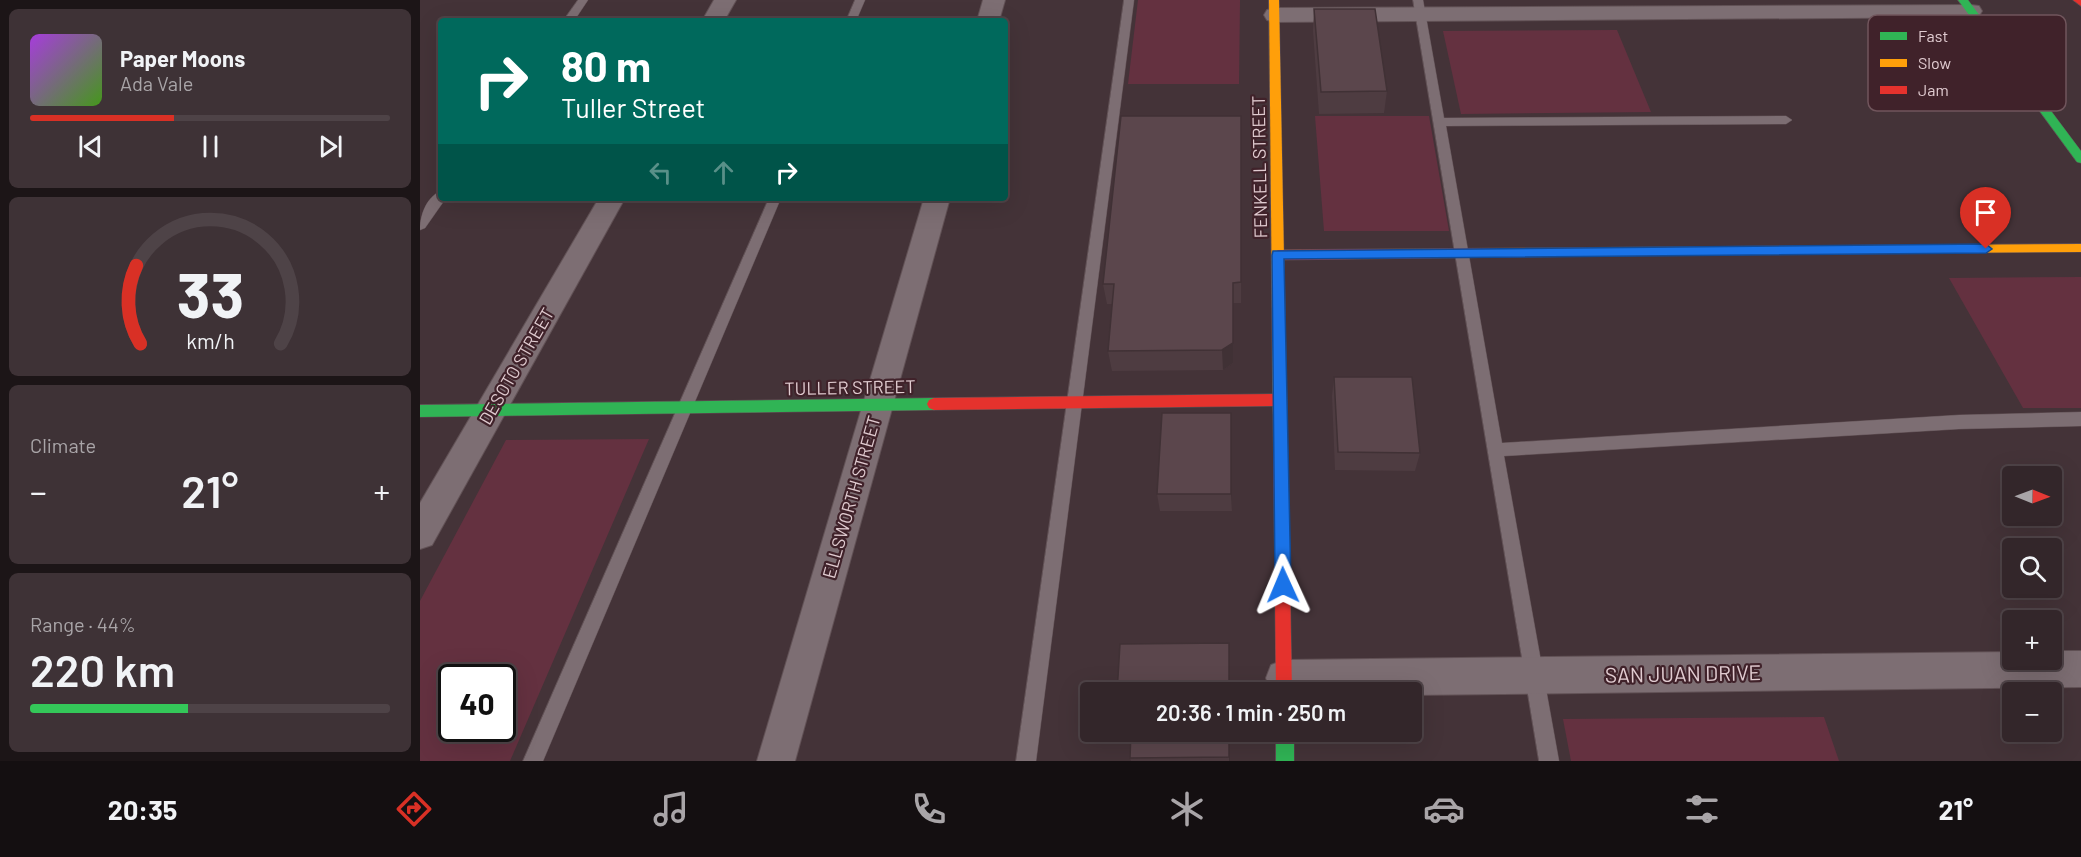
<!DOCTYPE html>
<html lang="en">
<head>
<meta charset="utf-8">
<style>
	:root { --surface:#33262a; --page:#3e3236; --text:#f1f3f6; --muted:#a9a5a8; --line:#4e4347; --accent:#d93025 }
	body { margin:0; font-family:Barlow,sans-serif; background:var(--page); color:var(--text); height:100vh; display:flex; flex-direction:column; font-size:22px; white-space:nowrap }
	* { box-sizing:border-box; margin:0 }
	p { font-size:20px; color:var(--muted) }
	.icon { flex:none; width:33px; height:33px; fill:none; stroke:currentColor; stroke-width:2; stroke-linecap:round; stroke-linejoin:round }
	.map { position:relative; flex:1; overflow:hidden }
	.panel { display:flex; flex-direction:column; gap:9px; padding:9px; background:#1c1517; width:420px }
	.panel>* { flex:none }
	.banner { position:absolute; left:18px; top:18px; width:570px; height:183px; border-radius:6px; box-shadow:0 6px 24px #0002,0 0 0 2px var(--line); background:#00695c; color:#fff; overflow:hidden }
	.needle { width:39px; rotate:91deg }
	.controls { position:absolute; left:1582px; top:466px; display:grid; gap:12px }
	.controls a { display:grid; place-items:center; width:60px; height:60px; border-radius:6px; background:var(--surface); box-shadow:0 6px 24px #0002,0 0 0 2px var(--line); font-size:30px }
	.speed { position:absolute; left:18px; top:664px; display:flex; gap:12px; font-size:30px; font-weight:700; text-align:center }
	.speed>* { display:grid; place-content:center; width:78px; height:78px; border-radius:50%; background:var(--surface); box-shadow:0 6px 24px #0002,0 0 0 2px var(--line); line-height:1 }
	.speed .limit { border:3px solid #111; border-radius:9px; background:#fff; color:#111 }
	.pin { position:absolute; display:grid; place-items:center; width:51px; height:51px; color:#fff; margin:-62px -26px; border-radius:50% 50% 50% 0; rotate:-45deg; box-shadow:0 0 6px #0007 }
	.pin .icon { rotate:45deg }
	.me { position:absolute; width:66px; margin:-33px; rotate:359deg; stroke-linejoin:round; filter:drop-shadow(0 0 4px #0008) }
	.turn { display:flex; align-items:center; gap:21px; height:126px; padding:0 24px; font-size:27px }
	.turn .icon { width:78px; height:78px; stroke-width:2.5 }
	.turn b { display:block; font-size:42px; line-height:51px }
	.lanes { display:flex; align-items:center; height:57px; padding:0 24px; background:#0003; justify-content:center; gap:30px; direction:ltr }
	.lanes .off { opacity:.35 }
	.big { font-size:45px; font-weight:600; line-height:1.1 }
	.panel .widget { flex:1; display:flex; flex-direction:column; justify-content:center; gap:9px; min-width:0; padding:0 21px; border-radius:9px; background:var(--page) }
	.panel .dial { align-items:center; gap:0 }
	.dial svg { height:156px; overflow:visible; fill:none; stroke:var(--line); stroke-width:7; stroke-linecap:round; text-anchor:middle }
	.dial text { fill:var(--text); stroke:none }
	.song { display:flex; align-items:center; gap:18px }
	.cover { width:72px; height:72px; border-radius:9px; background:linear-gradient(135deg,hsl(280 70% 55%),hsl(100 70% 35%)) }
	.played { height:6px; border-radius:3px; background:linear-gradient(90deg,var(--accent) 40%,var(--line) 40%) }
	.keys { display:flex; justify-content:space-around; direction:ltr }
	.heat { display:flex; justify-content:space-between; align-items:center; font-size:33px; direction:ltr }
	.charge { height:9px; border-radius:4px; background:linear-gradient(90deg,#34c759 44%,var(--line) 0) }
	.trip { position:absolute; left:660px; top:682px; width:342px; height:60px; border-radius:6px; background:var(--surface); box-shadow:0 6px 24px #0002,0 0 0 2px var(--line); font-weight:600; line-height:60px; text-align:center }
	.tab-bar { display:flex; height:96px; justify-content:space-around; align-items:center; background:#140f11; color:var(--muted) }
	.tab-bar .icon { width:42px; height:42px }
	.tab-bar .current { color:var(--accent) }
	.tab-bar b { font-size:27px; color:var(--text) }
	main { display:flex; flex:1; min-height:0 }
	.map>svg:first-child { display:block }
	.green { fill:#643140; fill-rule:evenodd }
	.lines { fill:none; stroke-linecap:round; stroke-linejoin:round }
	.lane-casing { stroke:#615155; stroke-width:1 }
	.street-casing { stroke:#615155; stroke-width:2 }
	.fast-casing { stroke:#615155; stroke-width:1 }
	.slow-casing { stroke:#615155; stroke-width:1 }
	.jam-casing { stroke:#615155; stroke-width:1 }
	.lane { fill:#7d6e73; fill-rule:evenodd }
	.street { fill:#7d6e73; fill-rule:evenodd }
	.fast { fill:#30b455; fill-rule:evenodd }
	.slow { fill:#ff9f0a; fill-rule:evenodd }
	.jam { fill:#e5322d; fill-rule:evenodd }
	.wall { fill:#4e3c41 }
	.shaded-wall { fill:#403135 }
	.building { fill:#5b464c; stroke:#403135; stroke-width:1.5 }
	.route { fill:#1a73e8; stroke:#114b97; stroke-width:1.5 }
	.labels { text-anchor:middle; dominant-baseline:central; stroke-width:4.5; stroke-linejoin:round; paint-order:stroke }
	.street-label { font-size:18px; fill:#e1ccd1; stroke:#40222a }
	.near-street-label { font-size:21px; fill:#e1ccd1; stroke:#40222a }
	.key { fill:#40222a; stroke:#70555c; stroke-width:1.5 }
	.key-label { font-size:16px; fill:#e1ccd1 }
</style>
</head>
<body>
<main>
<section class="panel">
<div class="widget">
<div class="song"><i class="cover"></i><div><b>Paper Moons</b><p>Ada Vale</p></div></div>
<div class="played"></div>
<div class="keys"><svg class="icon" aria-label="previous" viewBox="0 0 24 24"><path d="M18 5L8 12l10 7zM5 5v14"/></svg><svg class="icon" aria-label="pause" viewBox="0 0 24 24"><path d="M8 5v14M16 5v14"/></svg><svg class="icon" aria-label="next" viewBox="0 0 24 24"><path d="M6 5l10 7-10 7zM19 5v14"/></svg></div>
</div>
<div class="widget dial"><svg viewBox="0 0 100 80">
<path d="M14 69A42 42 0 1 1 86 69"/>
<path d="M14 69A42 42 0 0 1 12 29" stroke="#d93025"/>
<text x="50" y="56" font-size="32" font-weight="700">33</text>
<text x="50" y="72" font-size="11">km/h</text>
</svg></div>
<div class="widget"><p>Climate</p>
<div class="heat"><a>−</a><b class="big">21°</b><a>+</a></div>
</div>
<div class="widget"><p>Range · 44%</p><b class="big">220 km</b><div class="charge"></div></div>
</section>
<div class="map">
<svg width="1661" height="761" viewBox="0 0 1661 761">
	<rect width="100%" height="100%" fill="#443338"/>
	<g class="green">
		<path d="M718,0H820L819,84H708Z"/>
		<path d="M1197,30L1231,112L1041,114L1023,31Z"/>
		<path d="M895,116H1009L1029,231H904Z"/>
		<path d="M1661,277V408H1603L1529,278Z"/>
		<path d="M229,439L90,761H0V601L86,440ZM32,678H82V729H32Z"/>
		<path d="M1404,717L1419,761H1151L1143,719Z"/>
	</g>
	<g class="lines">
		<g class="lane-casing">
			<g id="lane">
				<path d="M158,0H168L154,21H143Z"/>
				<path d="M435,0H445L436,21H426Z"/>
				<path d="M704,0H714L616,761H596Z"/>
				<path d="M993,0H1003L1024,118L1366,116L1372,120L1366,124L1026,126L1082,443L1539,415L1661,412V426L1539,429L1084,456L1139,761H1119Z"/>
				<path d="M21,191V198H26L5,228L0,230C0,216 6,197 21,191Z"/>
				<path d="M349,198H361L123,761H103Z"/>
			</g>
		</g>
		<g class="street-casing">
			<g id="street">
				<path d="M294,0H316L304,21H282Z"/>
				<path d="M563,0H585L579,21H557Z"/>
				<path d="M1551,5L1559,6L1562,11L1559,16L1551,17L855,22L847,20L844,15L847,10L855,8Z"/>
				<path d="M179,198H205L12,545L0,549V503Z"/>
				<path d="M504,198H530L375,761H337Z"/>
				<path d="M1632,651H1661V687L992,695V693H856L851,691L846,678L851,665L864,660L1593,652V660H1632Z"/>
			</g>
		</g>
		<g class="fast-casing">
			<g id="fast">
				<path d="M1538,0H1548L1661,151V163L1657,162Z"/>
				<path d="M514,398L519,400L521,404L519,408L514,410L0,417V405Z"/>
				<rect x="856" y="732" width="18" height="29"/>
			</g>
		</g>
		<g class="slow-casing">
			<g id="slow">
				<path d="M849,0H859L867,413L865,417L860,419L855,417L853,413Z"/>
				<path d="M1661,244V252L1265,255L1259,251L1265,247Z"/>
			</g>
		</g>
		<g class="jam-casing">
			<g id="jam">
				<path d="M1653,0H1661V6Z"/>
				<path d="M1265,247L1271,251L1265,255L858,260L852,255L858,250Z"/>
				<path d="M860,394L865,396L867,400L865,404L860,406L514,410L509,408L507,404L509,400L514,398Z"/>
				<path d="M860,407L865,409L867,413L872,693H856L853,413L855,409Z"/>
			</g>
		</g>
		<use href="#lane" class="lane"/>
		<use href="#street" class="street"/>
		<use href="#fast" class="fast"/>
		<use href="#slow" class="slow"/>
		<use href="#jam" class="jam"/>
	</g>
	<g class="wall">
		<path d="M894,9L967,91L964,113L899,114L893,31Z"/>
		<path d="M821,116V303H813V363L803,370L692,371L688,351L692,304H687L683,284Z"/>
		<path d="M914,377L1000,453L995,471L915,470L912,396Z"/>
		<path d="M812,432V511H740L737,494Z"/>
		<path d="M711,732H810V761H711L710,758Z"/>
	</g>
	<g class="shaded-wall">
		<path d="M813,283V363L803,370L802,350Z"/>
		<path d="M811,413L812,432V511L811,494Z"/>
		<path d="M809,643L810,656V693H809Z"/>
		<rect x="809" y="732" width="1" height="29"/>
	</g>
	<g class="building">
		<path d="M894,9H955L967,91L901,92Z"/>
		<path d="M701,116H821V282L813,283V343L802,350L688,351L694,284H683Z"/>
		<path d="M914,377H992L1000,453L918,452Z"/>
		<path d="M742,413H811V494H737Z"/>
		<path d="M809,643V693H697L700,644Z"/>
		<path d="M711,732H809V757L710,758Z"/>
	</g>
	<path class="route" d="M1566,244L1572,249L1566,253L864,259L871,585L868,590L863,593L857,590L855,585L852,255L853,251Z"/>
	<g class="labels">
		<g class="street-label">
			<text transform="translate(839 167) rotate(-91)">FENKELL STREET</text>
			<text transform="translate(96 366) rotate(-60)">DESOTO STREET</text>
			<text transform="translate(430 387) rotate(-1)">TULLER STREET</text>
			<text transform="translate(431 497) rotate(-74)">ELLSWORTH STREET</text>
		</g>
		<g class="near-street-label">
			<text transform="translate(1263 673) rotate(-1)">SAN JUAN DRIVE</text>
		</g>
	</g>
	<rect x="1448" y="15" width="198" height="96" rx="9" class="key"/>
	<rect x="1460" y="32" width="27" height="8" fill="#30b455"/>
	<rect x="1460" y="59" width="27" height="8" fill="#ff9f0a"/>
	<rect x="1460" y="86" width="27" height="8" fill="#e5322d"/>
	<g class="key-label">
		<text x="1498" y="42">Fast</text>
		<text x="1498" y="69">Slow</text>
		<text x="1498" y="96">Jam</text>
	</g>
</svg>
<div class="controls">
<a><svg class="needle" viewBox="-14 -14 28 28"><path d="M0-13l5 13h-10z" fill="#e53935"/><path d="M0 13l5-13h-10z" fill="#a9a5a8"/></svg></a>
<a><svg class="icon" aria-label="search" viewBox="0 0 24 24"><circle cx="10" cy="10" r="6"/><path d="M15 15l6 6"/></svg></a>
<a>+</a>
<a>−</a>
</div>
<div class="speed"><div class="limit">40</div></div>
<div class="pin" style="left:1566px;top:249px;background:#d93025"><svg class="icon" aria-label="arrive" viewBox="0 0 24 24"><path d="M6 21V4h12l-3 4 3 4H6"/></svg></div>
<svg class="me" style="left:863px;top:585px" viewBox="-20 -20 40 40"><path d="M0-17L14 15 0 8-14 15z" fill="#1a73e8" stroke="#fff" stroke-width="4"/></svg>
<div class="trip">20:36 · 1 min · 250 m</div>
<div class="banner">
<div class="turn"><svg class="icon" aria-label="right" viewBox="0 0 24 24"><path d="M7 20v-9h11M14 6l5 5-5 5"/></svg><div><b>80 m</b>Tuller Street</div></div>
<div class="lanes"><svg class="icon off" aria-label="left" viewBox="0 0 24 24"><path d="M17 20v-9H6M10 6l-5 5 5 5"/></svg><svg class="icon off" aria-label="ahead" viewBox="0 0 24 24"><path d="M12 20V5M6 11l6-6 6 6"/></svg><svg class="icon" aria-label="right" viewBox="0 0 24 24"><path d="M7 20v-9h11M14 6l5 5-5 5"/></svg></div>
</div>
</div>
</main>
<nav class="tab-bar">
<b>20:35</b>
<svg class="icon current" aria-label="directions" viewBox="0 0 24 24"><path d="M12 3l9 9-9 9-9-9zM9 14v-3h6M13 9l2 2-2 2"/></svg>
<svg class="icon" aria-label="music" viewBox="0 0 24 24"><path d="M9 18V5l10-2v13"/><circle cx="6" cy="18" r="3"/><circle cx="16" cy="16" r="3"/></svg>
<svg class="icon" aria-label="phone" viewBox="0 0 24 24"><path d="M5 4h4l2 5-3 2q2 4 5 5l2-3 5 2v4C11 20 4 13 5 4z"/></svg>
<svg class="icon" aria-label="climate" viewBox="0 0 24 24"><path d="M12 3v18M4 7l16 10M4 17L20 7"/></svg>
<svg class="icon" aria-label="car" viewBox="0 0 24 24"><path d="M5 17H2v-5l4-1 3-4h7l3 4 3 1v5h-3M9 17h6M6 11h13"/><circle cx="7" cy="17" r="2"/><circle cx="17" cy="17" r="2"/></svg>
<svg class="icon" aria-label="filters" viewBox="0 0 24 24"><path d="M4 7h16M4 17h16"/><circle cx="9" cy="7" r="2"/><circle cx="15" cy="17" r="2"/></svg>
<b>21°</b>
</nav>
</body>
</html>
